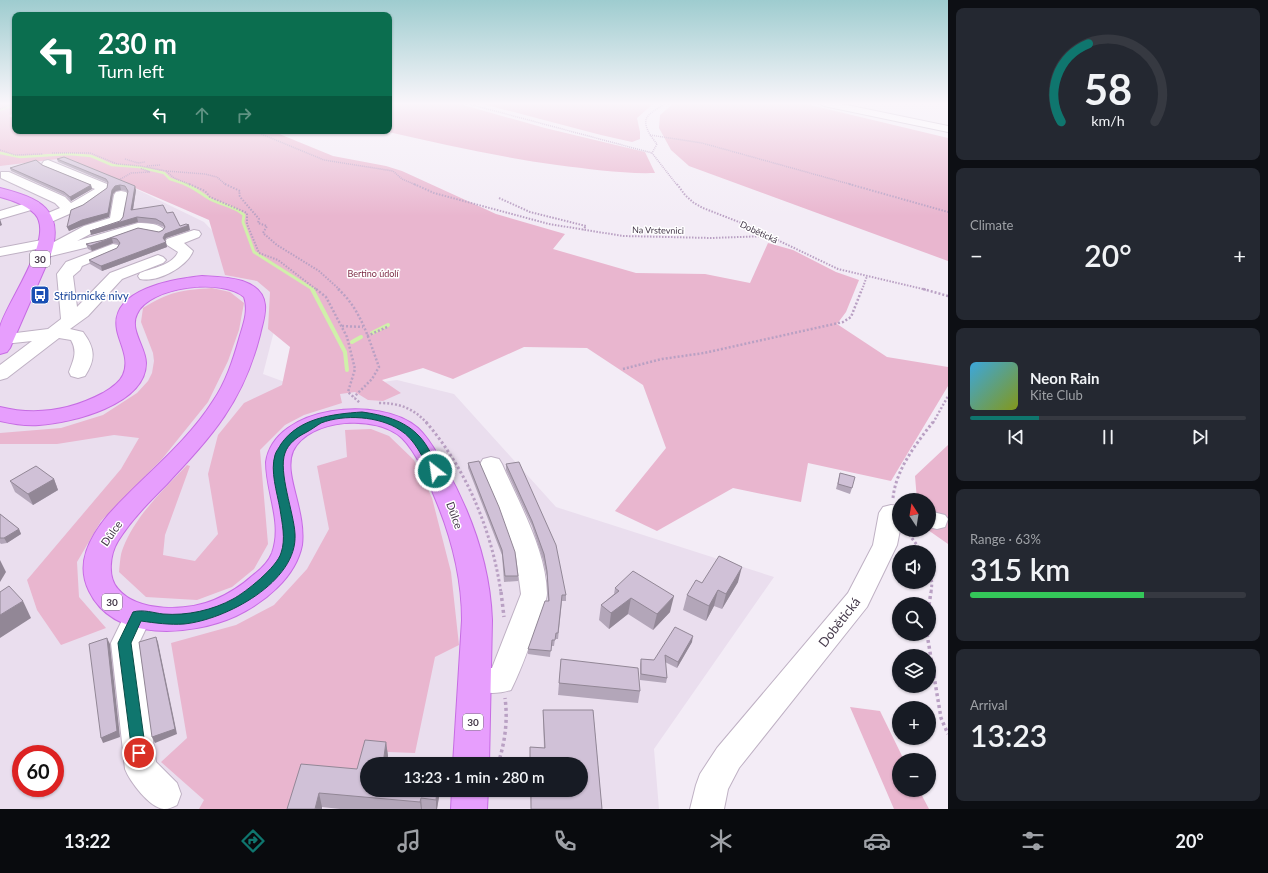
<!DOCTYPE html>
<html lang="en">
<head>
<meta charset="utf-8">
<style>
	:root { --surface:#171b24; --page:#242831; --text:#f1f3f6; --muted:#9ea1a6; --line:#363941; --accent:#0f766e }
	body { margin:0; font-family:Lato,sans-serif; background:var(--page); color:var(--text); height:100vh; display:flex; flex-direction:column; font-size:15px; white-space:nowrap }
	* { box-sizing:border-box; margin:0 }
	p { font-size:13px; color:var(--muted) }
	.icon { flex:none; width:22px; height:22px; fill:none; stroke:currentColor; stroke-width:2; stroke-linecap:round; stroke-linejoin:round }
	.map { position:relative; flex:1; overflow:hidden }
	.drawer { display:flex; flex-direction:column; gap:8px; padding:8px; background:#0d0f14; width:320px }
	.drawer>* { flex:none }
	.hud { position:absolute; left:12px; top:12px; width:380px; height:122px; border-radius:8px; box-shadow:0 1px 3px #0004; background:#0b6e4f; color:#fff; overflow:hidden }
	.needle { width:26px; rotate:348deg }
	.controls { position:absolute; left:892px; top:493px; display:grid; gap:8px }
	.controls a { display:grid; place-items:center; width:44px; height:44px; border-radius:50%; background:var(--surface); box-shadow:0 1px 3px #0004; font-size:20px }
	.speed { position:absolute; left:12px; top:745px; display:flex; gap:8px; font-size:20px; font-weight:700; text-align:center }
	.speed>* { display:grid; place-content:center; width:52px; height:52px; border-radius:50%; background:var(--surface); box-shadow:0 1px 3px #0004; line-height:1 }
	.speed .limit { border:6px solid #d22; background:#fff; color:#111 }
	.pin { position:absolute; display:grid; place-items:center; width:34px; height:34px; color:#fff; margin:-17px; border:2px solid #fff; border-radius:50%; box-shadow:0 1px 4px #0007 }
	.me { position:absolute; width:44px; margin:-22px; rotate:330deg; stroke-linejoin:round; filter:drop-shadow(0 0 3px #0008) }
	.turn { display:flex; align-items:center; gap:14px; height:84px; padding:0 20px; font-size:18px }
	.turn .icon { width:52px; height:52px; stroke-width:2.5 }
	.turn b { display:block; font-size:28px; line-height:34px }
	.lanes { display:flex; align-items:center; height:38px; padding:0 20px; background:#0003; justify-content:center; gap:20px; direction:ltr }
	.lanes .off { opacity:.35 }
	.big { font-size:30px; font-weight:600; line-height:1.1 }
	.drawer .card { flex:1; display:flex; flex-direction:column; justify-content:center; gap:6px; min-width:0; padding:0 14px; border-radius:8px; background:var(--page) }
	.drawer .dial { align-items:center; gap:0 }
	.dial svg { height:104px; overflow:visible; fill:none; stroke:var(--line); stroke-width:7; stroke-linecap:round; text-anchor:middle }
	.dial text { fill:var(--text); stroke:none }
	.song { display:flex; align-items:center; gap:12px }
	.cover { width:48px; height:48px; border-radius:6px; background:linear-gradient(135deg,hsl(200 70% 55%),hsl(70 70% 35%)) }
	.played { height:4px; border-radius:2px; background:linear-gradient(90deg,var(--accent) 25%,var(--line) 25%) }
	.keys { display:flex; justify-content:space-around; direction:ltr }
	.heat { display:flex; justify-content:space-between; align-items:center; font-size:22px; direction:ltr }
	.charge { height:6px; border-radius:3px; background:linear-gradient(90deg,#34c759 63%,var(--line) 0) }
	.trip { position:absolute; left:360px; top:757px; width:228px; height:40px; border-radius:20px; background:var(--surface); box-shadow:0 1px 3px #0004; font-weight:600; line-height:40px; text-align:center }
	.tabs { display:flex; height:64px; justify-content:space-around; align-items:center; background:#090b0e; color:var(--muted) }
	.tabs .icon { width:28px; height:28px }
	.tabs .on { color:var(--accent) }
	.tabs b { font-size:18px; color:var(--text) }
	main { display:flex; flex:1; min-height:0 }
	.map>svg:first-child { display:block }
	.residential { fill:#eadeee; fill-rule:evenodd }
	.green { fill:#e9b6cf }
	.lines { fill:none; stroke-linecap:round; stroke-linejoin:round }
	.stream-far2 { stroke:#d0f0aa; stroke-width:2.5 }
	.stream-far1 { stroke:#d0f0aa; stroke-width:3 }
	.stream { stroke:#d0f0aa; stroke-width:4 }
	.minor-casing { stroke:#bfb1c4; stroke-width:2 }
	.major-casing { stroke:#c66ce3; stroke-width:2 }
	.path-far4 { stroke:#b9a0c3; stroke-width:1.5; stroke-dasharray:1 1; stroke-linecap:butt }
	.path-far3 { stroke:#b9a0c3; stroke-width:2; stroke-dasharray:1.5 1.5; stroke-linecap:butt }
	.path-far2 { stroke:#b9a0c3; stroke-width:2.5; stroke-dasharray:2 2; stroke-linecap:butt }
	.path-far1 { stroke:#b9a0c3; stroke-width:3; stroke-dasharray:2.5 2.5; stroke-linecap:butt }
	.path { stroke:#b9a0c3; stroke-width:3.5; stroke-dasharray:3 3; stroke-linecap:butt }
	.minor { fill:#fff; fill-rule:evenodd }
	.major { fill:#e79efd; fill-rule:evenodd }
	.wall { fill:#b3a6b9 }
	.shaded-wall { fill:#928796 }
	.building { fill:#d0c1d7; stroke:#928796 }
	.route { fill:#0f766e; stroke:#0a4d48 }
	.labels { text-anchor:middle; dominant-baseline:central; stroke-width:3; stroke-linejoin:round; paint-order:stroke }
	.far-street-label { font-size:9px; fill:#45394a; stroke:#fff }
	.far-park-label { font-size:9px; fill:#7d2c46; stroke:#fff }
	.shield { fill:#fff; stroke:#7d7480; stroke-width:1 }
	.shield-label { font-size:10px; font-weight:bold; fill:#45394a }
	.transit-label { font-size:11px; fill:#164399; stroke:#fff; text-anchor:start }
	.street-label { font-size:11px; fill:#45394a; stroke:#fff }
	.near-street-label { font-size:13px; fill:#45394a; stroke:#fff }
</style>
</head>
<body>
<main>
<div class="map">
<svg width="948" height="809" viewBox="0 0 948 809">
	<rect width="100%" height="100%" fill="#f3ecf6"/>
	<path class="residential" d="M68,156L204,222L253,273L282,300L263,374L312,392L397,380L454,394L556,507L774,577L654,749L659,809H0V161ZM21,754H55V788H21ZM367,764H581V790H367Z"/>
	<g class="green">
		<path d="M0,103H15V111L9,116L13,118L12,119L15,120V131H272L333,156L386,166L402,171L496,214L565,234L553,249L636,273L705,274L750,283L768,243L793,250L836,272L859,280L846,312L837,324L887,357L948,367V386L891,481L808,463L801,502L733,488L657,531L615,511L666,448L643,385L587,348L524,347L453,379L423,368L382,380L401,393L383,401L368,400L355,392L340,394L342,403L304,415L285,425L260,450L268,544L254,569L232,587L197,600L146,597L119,572C120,564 120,555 123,548C136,515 163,490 187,465L190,466L165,535L163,555L195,561L218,534L208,474L218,435L244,403L282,385L290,347L268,329L270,292L257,281L225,275L209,220L66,158L0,166Z"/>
		<path d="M389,103H456L545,128L645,152L655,173C622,174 590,169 557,165C499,157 441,144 384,131H389Z"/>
		<path d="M479,103H654L637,118L640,132V139L632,142L601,135Z"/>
		<path d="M674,103H802L948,138V261L689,166L671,150L659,128L660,115Z"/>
		<path d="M212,288L230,292L244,303L239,330L228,361L208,402L162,459L101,521L77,562L79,597L106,628L61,645L37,610L27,580L121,469L139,438L114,435L57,444H0V433L61,428L103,415L137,393L148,381L152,373L154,361L153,353L141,322L143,308C168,292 182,290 212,288Z"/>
		<path d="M371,429L389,436L414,460L432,498L451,572L459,645L435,657L415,753L363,751L356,780L288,809H199L204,800L161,762L187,738L171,643L236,625L274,605L307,569L329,529L317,466L347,457L345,430Z"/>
		<path d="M948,445V544L928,530L929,500H917L915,476Z"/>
		<path d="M850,707L880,711L904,760H899V790H919L929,809H894Z"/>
	</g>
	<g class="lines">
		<g class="stream-far2">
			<path d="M0,110L15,104"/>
			<path d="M0,153L20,157L69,154L91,156L112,165L139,167L164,173L170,179L188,185"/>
		</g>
		<path class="stream-far1" d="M185,184C195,188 201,194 210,199C221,205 235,206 244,215L243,222L254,252L314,290"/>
		<g class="stream">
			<path d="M312,289L345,352L347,370"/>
			<path d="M372,333L388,325"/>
			<path d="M352,342L361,337"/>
		</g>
		<g class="minor-casing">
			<g id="minor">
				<path d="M819,103H837L948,126V132L824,106Z"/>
				<path d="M48,160L107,184L108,187L107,191L83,208L51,222L46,223L41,222L39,219L41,216L60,208L55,203L1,178V172H9L65,197L71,203L95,189L44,167L42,164L44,161Z"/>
				<path d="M121,191L126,192L128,195L123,221L121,224L94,232L77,241L138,223C147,223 160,223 165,231L163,234C155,236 148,231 139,231L105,243L43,258L38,257L36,254L42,248L0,256V248L47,239L52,240L54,242L84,226L110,218L114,195L116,192Z"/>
				<path d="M33,201L38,202L40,205L38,208L0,219V211Z"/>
				<path d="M194,230L199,231L201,234L199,237L184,243L193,251C187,267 157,283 140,279L138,276L140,273C152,268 173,265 178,252L167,245L165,242L167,239Z"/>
				<path d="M113,244L118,245L120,248L118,251L82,266L80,270L73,276L77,307L110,273L158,255L163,257L166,260L163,263L122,279L88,316L70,329L83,332C95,348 96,359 85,376L78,378L71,376L69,372C73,361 78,352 71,340L59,338L7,378L0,380V365L32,341L4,344L0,343V335L48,329L61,319L57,274L66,262Z"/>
				<path d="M491,457L499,459L502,464C519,503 546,550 547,593C547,600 542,609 540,616C531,641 523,666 511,690C496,695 480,693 465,688L460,679L465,670L475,667L492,668L521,594L516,557L500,512L480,464L483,459Z"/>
				<path d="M891,505L899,506L900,530L897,545L867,607L739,768L728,789L724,809H690L696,785L700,774L717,748L848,593L873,545L879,513L883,507Z"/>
				<path d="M929,511L945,515L948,519L945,527L937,529L929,527Z"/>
				<path d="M138,605L148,608L152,616L139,643L156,762L177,783L181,794L177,805C173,807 169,809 164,809C150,808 130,782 125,769L111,643L128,608Z"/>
			</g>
		</g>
		<g class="major-casing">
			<g id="major">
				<path d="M0,188C39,198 65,209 51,254L10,348L7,352L0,354C0,346 0,335 0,327C7,301 56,237 35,214C26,205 12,200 0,197Z"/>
				<path d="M202,276C223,277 262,277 265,305C266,315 262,325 260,335C243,402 213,435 167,484C150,501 131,520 118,541C110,554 107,577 118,589C138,613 188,611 214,600C228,594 241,586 252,576C260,570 268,563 272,553C283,523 266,493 266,462C274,405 381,395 418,428C429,438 436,452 444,465C471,512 490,565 492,620L489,764H453L462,620C462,578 451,536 435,498C427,478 417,453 402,438C377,414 309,418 293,451C287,465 293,483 296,496C300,512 304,529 302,545C296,577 264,603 236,616C192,636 114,643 89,591C75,563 90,537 108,515C142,477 186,444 213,401C226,382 233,360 239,339C243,325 249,311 244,297C224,278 149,286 137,314C129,330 146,347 146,363C146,405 71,423 39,425C26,426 13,424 0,421V407C36,416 71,410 103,393C110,389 120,382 123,375C130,359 120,345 117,330C109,289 174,279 202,276Z"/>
				<path d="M452,790H488L487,809H451Z"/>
			</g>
		</g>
		<g class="path-far4">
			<path d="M465,103L652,153"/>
			<path d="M666,103C661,107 652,111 648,116C641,124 652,138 657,144L652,153L677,185"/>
			<path d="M0,109L15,103"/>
			<path d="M15,113L13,115L15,116"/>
			<path d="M254,131L324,160L393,171L402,179L416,185"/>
			<path d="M650,135L702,143L853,185"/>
			<path d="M0,150L15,155L43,154"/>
			<path d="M52,153H90L117,164L140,166L166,171L174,178L191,185"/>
			<path d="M125,159L138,163L145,162"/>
			<path d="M147,166L160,165"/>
			<path d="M166,171L205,174L217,177L226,185"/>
			<path d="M117,181L131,173L150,172L140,168"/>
		</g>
		<g class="path-far3">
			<path d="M189,184L205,191L210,197L247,213V224L259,253L278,260L317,290"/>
			<path d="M225,184L240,191L239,195L241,198L259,219L258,223L267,226L263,233L277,245L319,271L340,290"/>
			<path d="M414,184L434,193L549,224L623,236L711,238L768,236"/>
			<path d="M677,184L685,195L694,203L703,208L744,224L838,269L927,290"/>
			<path d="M849,184L948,212"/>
			<path d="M499,198L530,212L586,226L583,230"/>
			<path d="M862,290L867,276"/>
		</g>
		<g class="path-far2">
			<path d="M316,289L326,297L347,337L355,369L348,392L360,403"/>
			<path d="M338,289C361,309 369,340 379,367L372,379L354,397"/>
			<path d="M923,289L948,296"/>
			<path d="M342,326L363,327"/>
			<path d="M367,336L387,327"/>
			<path d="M623,369L662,359L704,353L843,322L851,317L862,289"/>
			<path d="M379,403C399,403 413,408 427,423"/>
			<path d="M933,423L948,396"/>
		</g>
		<g class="path-far1">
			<path d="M426,422C467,470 492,531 501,593"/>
			<path d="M893,498C896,469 916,444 933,422"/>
			<path d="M906,530L922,552"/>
			<path d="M929,570L932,583L931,593"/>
		</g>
		<g class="path">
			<path d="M501,592L504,617"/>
			<path d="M929,605L931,592"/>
			<path d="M927,634L941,718L948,734"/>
			<path d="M498,764C505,742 508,721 505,698"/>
		</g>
		<use href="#minor" class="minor"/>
		<use href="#major" class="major"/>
	</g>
	<g class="wall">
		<path d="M57,159L136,190L133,210L167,213L180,226L190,230L166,238L165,241L167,247L102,271L90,264L89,260L117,248L119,244H118L113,243L92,251L88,249L86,244L104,240L138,228L159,232L163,230L164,228V227L157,224L138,222L91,235L120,221L123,217L128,193L126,191L121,190L116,191L113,194L109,217L84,225L69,231L67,227L83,205L107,188L108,184V183L58,162Z"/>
		<path d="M42,165L91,185L92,189L71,201L66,196L11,171L10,168Z"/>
		<path d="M468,463L518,576V581L504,582L502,555L468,468Z"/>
		<path d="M506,464L566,595V601H562L558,639H555L554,646H551L550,657L528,654V649L548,601L547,577L543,560L532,526L506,470Z"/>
		<path d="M840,473L852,488L850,494L836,489Z"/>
		<path d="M54,479L58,490L33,505L15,492L10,481Z"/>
		<path d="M0,514L19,529L21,534L7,543L1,544L0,543Z"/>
		<path d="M738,582L722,609L714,606L706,621L683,610L687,595L702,583Z"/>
		<path d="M615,588L670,612L653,630L628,614L609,629L599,620L601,605L614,594Z"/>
		<path d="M692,642L677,668L665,662L667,678L666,683L640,680V664L641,659L654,660Z"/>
		<path d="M561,659L640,691L638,703L558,695Z"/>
		<path d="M543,710H593L602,809H531L530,790H581V764H530V747L544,748L543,716Z"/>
		<path d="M386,742L388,756L387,764H367V790L439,797L437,809H340L322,807L287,809L357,769Z"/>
	</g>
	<g class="shaded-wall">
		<path d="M91,185L92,189L71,201L70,197Z"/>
		<path d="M120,185L121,190L116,191L113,194L109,217L84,225L69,231L67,227L112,190L115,186Z"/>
		<path d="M135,186L136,190L132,215L131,210Z"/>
		<path d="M137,217L138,222L91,235L90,231Z"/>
		<path d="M0,219L2,225L0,226Z"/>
		<path d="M189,225L190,230L166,238L164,243L163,238L165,234Z"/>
		<path d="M112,238L113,243L92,251L90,246Z"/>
		<path d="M166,242L167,247L102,271L101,266Z"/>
		<path d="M54,479L58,490L33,505L28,494Z"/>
		<path d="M19,529L21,534L7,543L4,538Z"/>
		<path d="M0,560L6,572L0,582Z"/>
		<path d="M742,567L738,582L722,609L726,594Z"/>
		<path d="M718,590L714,606L706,621L709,606Z"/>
		<path d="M674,596L670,612L653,630L657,614Z"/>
		<path d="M631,598L628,614L609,629L611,613Z"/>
		<path d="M23,601L31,618L0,638V615Z"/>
		<path d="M693,636L692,642L677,668L678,662Z"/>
		<path d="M156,637L158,642L161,657L177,734L155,743L152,737Z"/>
		<path d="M107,638L110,644L120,737L103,743L101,738Z"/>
		<path d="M386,742L388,756L387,764H383Z"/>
		<path d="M437,790H438L439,797L437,809H436V800Z"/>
		<path d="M319,793L322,807V809H315Z"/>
		<path d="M421,798L422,809H421L420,802Z"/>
	</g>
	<g class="building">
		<path d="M64,157L135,186L131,210L163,205L167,213L173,212L180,226L186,224L189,225L165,234L163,238L166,242L101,266L89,260L117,248L120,243L117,239L112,238L90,246L86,244L104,240L138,228L159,232L163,230L165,227L163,223L156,219L137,217L90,231L120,221L123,217L128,191L125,186L120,185L115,186L112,190L108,213L82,220L67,227L71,210L83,205L107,188L108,182L106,179L57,159Z"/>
		<path d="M36,160L42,165L91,185L70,197L64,192L10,168Z"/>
		<path d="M479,461L499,507L515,552L518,576H505L502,550L468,463Z"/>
		<path d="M519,462L556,545L566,595H562L558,633H556L555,640H552L551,651L528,649L545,601H549L547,571L544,554L532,521L506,464Z"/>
		<path d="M36,466L54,479L28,494L10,481Z"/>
		<path d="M840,473L855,477L852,488L838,484Z"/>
		<path d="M0,514L19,529L4,538H0Z"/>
		<path d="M719,556L742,567L726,594L718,590L709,606L687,595L696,580L702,583Z"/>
		<path d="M633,571L674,596L657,614L631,598L611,613L601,605L619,591L615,588Z"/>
		<path d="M9,586L23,601L0,615V592Z"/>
		<path d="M675,627L693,636L678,662L665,655L667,678L641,674V659L654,660Z"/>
		<path d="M156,637L175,729L152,737L139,642Z"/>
		<path d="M107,638L117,731L101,738L89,644Z"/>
		<path d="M561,659L638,668L640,691L559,683Z"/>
		<path d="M543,710H593L602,809H531V790H581V764H530V747L545,748Z"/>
		<path d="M365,740L386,742L383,764H367V790H437L436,800L421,798L420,802L319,793L315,809H287L301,764L357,769Z"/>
	</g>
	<linearGradient id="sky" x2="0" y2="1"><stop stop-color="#9ecccf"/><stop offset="0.48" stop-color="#faf6fb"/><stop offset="1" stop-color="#faf6fb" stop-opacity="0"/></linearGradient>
	<rect width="948" height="216" fill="url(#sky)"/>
	<path class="route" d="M362,412C383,415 404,420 419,436C428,445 434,460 440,471L439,473H432C422,458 416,440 400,430C379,416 344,414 321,423C316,426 311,430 305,433C297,437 288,444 285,453C278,472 294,513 295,534C298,582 225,620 184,624C170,625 155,623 141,621L131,643L146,753L144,758L139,760L134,758L132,753L118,643L133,612C143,609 154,613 163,614C187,616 213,610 233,599C246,592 277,567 281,553C286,539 282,523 280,509C277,492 270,471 275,455C276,451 279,448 281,444C299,418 332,414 362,412Z"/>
	<defs>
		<g id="bus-square" transform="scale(1)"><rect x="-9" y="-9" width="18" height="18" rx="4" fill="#1a4fb4" stroke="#fff"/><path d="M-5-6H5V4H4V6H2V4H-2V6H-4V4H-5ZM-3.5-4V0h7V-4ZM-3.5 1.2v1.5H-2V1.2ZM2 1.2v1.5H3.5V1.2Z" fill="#fff"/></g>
	</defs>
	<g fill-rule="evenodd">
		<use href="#bus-square" x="40" y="295"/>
	</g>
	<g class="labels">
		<g class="far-street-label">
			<text transform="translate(658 230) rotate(1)">Na Vrstevnici</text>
			<text transform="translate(759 232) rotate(25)">Dobětická</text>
		</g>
		<g class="far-park-label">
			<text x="373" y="273">Bertino údolí</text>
		</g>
		<g class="shield">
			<rect x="30" y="251" width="20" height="16" rx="3"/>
			<rect x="102" y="594" width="20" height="16" rx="3"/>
			<rect x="463" y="714" width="20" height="16" rx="3"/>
		</g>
		<g class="shield-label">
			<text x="40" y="259">30</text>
			<text x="112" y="602">30</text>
			<text x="473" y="722">30</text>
		</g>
		<g class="transit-label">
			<text x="54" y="295">Stříbrnické nivy</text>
		</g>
		<g class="street-label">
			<text transform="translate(455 515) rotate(70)">Důlce</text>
			<text transform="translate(111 533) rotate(-55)">Důlce</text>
		</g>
		<g class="near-street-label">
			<text transform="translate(839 622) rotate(-52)">Dobětická</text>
		</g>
	</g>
</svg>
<div class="controls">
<a><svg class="needle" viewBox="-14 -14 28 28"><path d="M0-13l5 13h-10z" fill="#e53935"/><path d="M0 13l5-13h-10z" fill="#9ea1a6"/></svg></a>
<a><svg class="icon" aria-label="sound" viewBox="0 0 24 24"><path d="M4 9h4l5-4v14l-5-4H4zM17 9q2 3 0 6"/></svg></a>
<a><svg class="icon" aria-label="search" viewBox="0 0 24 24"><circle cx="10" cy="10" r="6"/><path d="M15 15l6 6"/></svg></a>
<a><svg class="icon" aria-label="layers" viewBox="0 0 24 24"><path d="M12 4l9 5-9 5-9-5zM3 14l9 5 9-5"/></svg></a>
<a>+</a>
<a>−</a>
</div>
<div class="speed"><div class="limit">60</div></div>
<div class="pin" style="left:139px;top:753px;background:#d93025"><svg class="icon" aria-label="arrive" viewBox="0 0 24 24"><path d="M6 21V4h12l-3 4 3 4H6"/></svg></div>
<svg class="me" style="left:435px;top:471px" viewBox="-20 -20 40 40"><circle r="17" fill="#0f766e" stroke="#fff" stroke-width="3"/><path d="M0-11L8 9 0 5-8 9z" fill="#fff"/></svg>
<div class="trip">13:23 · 1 min · 280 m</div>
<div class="hud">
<div class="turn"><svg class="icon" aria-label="left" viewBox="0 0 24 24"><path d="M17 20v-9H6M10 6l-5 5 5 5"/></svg><div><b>230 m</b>Turn left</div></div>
<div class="lanes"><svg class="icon" aria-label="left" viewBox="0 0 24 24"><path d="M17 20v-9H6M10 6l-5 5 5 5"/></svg><svg class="icon off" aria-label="ahead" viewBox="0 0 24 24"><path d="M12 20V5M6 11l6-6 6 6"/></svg><svg class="icon off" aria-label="right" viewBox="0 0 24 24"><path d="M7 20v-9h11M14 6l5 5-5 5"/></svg></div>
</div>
</div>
<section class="drawer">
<div class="card dial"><svg viewBox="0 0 100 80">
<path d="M14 69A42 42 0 1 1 86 69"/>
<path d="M14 69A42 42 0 0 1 35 9" stroke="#0f766e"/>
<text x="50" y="56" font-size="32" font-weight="700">58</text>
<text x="50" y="72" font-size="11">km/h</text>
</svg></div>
<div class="card"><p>Climate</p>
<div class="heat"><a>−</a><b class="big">20°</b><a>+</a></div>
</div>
<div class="card">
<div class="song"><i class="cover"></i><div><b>Neon Rain</b><p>Kite Club</p></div></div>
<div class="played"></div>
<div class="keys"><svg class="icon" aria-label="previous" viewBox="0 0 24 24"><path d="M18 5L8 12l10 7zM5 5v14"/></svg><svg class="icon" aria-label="pause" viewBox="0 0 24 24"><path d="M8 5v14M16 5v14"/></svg><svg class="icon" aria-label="next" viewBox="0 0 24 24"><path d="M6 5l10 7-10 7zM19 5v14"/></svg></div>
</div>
<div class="card"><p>Range · 63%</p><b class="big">315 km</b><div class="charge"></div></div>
<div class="card"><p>Arrival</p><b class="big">13:23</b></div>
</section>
</main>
<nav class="tabs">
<b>13:22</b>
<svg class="icon on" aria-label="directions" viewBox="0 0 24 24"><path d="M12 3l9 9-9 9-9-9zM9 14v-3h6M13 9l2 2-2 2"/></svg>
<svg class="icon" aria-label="music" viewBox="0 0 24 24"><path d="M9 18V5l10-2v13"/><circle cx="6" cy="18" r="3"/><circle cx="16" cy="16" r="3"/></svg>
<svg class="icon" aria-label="phone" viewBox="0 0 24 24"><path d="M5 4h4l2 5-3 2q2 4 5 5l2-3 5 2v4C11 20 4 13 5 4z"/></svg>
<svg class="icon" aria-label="climate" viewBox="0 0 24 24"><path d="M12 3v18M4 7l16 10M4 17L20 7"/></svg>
<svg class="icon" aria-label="car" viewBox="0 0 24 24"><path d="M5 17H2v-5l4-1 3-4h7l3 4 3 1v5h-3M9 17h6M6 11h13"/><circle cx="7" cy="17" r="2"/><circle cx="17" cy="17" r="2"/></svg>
<svg class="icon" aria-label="filters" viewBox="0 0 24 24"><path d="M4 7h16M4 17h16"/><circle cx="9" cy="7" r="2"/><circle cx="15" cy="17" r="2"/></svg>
<b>20°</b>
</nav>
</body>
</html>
